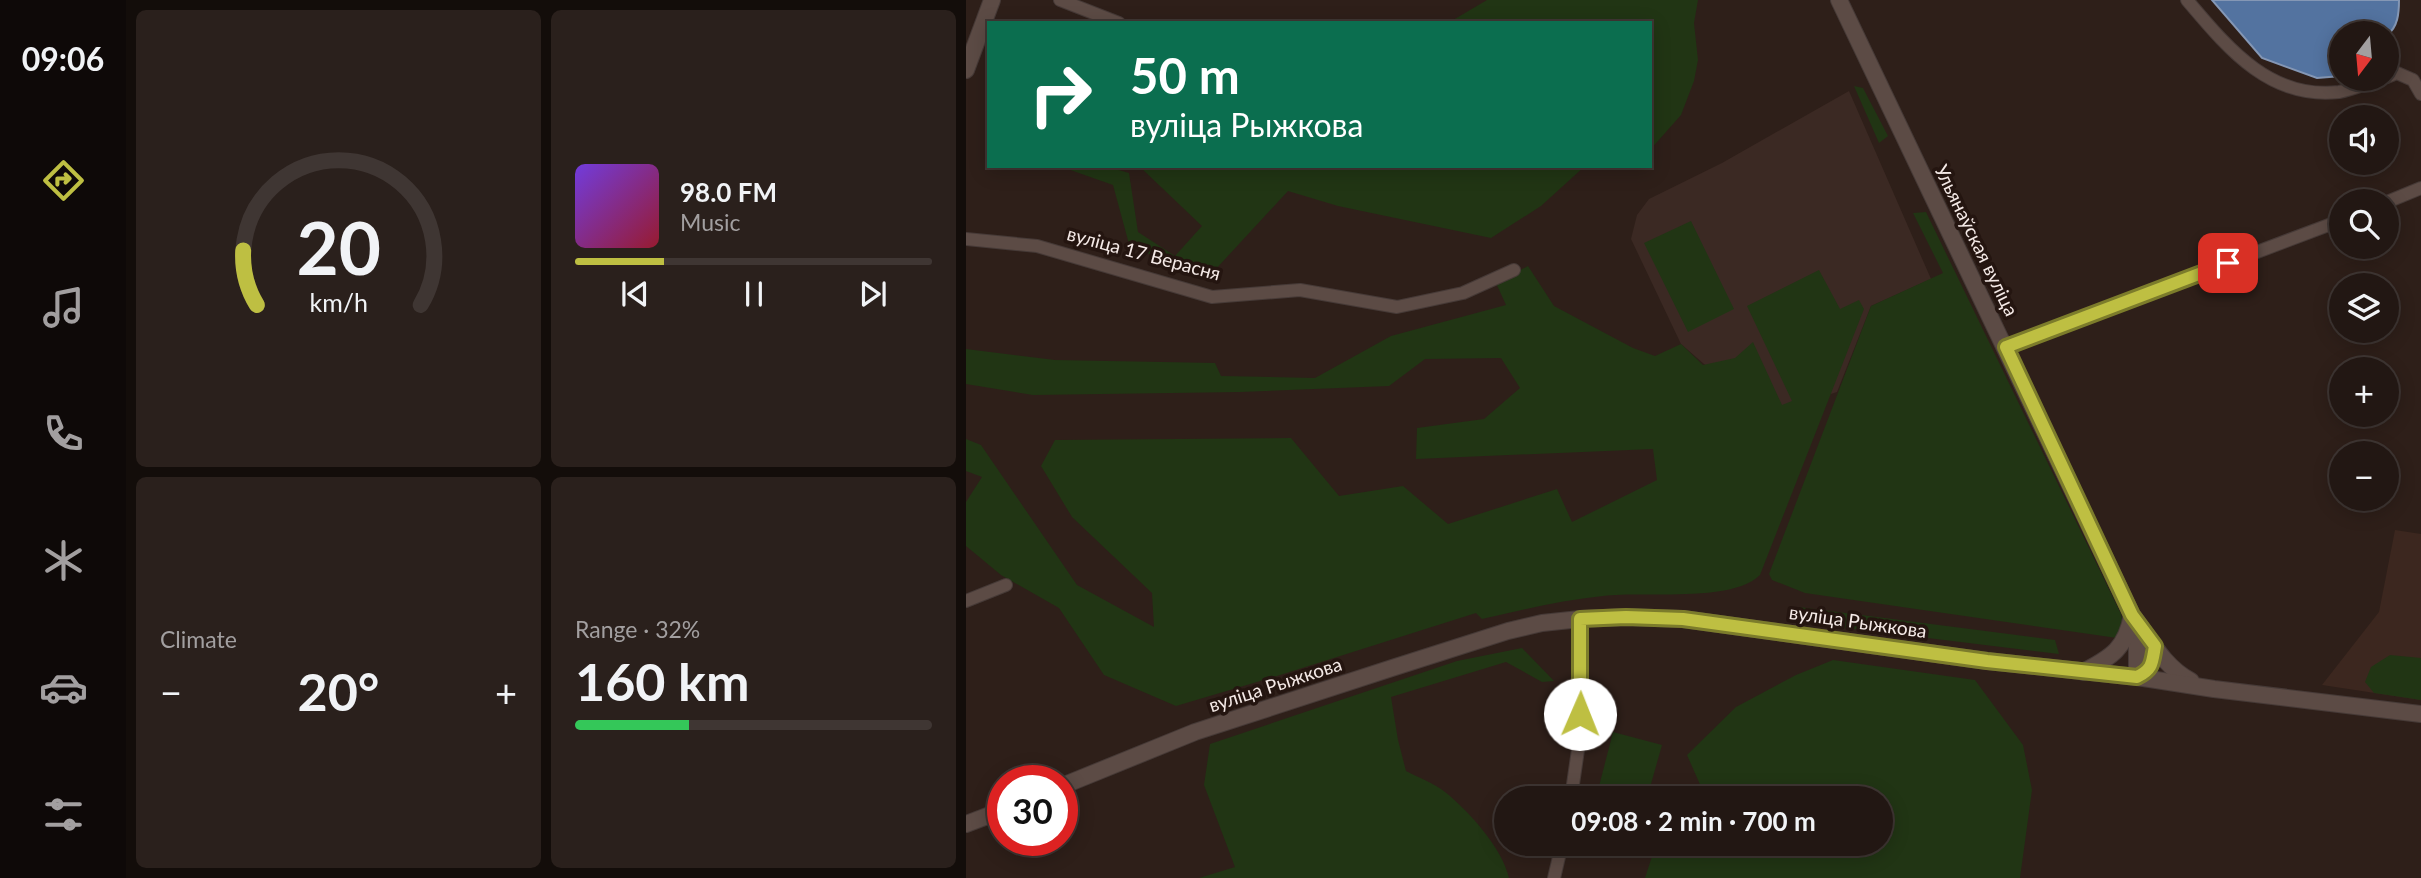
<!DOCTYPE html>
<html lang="en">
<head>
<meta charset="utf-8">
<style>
	:root { --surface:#221713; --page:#2a201c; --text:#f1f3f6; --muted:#a29fa0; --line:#3f3633; --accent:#bebf42 }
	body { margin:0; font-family:Lato,sans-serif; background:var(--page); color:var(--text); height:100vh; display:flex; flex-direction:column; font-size:26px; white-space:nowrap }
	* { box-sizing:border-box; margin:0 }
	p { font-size:23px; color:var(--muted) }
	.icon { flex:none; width:38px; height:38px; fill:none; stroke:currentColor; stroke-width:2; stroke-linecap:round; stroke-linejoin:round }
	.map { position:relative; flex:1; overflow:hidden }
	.drawer { display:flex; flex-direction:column; gap:10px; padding:10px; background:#130d0a; width:840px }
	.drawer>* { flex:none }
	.guide { position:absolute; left:21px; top:21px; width:665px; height:147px; border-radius:0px; box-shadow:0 4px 18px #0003,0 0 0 2px var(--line); background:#0b6e4f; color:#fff; overflow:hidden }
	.needle { width:46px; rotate:196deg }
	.buttons { position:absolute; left:1363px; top:21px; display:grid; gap:14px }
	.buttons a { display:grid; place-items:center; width:70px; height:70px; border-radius:50%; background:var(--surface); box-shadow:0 4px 18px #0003,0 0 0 2px var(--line); font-size:35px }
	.speed { position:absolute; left:21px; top:765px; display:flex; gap:14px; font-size:35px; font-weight:700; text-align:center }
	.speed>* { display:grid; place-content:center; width:91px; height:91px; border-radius:50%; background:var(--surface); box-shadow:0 4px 18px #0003,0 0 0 2px var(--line); line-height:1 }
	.speed .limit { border:10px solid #d22; background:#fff; color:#111 }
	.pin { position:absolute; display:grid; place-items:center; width:60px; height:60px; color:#fff; margin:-30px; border-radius:14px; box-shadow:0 4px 10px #0006 }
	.me { position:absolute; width:77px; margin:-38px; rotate:1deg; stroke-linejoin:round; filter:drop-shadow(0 0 5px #0008) }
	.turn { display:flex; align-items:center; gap:24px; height:147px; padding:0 28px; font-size:32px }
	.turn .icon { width:91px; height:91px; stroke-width:2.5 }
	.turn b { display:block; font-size:49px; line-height:60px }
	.big { font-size:52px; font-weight:700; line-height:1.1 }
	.drawer .card { flex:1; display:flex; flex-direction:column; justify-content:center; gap:10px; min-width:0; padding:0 24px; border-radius:10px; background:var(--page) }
	.drawer .dial { align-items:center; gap:0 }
	.dial svg { height:182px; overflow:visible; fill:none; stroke:var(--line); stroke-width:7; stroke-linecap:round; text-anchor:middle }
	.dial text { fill:var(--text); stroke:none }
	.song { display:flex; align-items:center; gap:21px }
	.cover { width:84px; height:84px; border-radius:10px; background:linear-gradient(135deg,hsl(260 70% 55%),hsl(350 70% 35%)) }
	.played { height:7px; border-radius:4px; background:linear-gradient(90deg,var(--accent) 25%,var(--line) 25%) }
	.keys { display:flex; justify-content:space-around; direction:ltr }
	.heat { display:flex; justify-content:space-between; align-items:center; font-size:38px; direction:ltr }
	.charge { height:10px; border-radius:5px; background:linear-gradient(90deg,#34c759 32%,var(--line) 0) }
	.drawer .tiles { flex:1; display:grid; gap:10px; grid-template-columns:repeat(2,1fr) }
	.trip { position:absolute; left:528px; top:786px; width:399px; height:70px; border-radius:35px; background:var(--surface); box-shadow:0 4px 18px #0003,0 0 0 2px var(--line); font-weight:700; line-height:70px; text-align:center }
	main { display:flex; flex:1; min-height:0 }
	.tabs { display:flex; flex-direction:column; width:126px; justify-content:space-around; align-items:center; background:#0e0908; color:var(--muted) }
	.tabs .icon { width:49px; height:49px }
	.tabs .selected { color:var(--accent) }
	.tabs b { font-size:32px; color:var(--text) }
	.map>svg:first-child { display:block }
	.built { fill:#3c271f }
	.education { fill:#3b2923 }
	.green { fill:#213514 }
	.water { fill:#5373a0; stroke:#8497b5; stroke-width:2 }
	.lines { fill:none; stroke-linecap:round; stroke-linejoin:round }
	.street-casing { stroke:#463a37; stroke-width:14 }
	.secondary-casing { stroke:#463a37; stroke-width:18 }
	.street { stroke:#5c4b45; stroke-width:12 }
	.secondary { stroke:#5c4b45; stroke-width:16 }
	.route-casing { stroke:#7c7c2b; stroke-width:18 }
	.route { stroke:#bebf42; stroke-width:12 }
	.labels { text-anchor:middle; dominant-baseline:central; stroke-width:7; stroke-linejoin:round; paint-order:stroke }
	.street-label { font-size:19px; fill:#f5eae7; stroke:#241510 }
</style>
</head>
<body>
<main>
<nav class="tabs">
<b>09:06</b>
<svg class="icon selected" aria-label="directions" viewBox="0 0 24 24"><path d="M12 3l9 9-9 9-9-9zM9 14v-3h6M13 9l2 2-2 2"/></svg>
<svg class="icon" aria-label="music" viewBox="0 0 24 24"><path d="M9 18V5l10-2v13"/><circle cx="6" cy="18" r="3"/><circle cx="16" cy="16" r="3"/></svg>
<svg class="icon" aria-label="phone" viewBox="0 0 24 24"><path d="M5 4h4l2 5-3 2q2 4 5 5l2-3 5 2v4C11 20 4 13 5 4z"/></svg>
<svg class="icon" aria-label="climate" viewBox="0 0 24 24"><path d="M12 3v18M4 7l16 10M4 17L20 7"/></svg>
<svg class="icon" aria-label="car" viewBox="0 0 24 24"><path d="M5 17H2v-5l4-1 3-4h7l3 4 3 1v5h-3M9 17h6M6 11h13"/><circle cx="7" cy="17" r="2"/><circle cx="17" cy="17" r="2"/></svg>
<svg class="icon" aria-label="filters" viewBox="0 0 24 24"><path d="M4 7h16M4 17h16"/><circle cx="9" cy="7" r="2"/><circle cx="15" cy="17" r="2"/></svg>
</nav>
<section class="drawer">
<div class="tiles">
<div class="card dial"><svg viewBox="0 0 100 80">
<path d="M14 69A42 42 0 1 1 86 69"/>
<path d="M14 69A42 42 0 0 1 8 45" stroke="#bebf42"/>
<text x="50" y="56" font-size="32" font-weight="700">20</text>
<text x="50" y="72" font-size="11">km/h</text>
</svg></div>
<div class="card">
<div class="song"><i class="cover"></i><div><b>98.0 FM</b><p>Music</p></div></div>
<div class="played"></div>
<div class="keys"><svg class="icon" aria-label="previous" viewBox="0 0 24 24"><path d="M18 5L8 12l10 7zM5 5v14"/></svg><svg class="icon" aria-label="pause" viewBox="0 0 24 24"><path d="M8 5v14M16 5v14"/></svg><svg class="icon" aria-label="next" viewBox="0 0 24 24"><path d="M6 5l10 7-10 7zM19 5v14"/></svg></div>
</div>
<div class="card"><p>Climate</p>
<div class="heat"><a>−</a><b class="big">20°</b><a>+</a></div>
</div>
<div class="card"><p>Range · 32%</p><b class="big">160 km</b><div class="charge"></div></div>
</div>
</section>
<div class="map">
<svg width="1455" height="878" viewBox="0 0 1455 878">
	<rect width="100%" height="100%" fill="#2e1f19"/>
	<path class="built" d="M1429,530L1455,534V700L1356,685L1413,612Z"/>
	<path class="education" d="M883,91L965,279L905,306L871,392L798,416L715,344L665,239L671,215L683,199L756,163Z"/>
	<g class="green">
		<path d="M521,0H732L728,23L732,60L728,81L715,115L684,150V23H482Z"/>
		<path d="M888,86L897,88L922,136L913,143Z"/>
		<path d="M93,166H139L163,173L172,232L209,256L236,226L173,166H619L575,206L525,238L372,206L322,191L248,271L205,265L163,244L147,185Z"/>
		<path d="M960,212L1155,614L1157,623L1151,638L839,593L806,580L803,574L905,306L977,273L947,213Z"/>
		<path d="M725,221L768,309L722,332L678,243Z"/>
		<path d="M562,266L588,306L667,348L689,356L715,344L737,365L769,358L787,342L816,405L826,401L781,306L853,270L874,309L893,300L898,309L794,575C766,603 677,591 637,596C596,600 556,610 516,619L510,613L311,676L210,706L138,675L93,608L35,575L0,546V502L16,477L0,471V439L15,445L111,585L188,627L186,593L106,517L75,466L89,440L325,438L373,496L437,486L482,524L591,489L606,522L691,480L687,449L450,459L451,428L518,419L554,388L535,358L459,359L423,386L274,392L67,395L0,384V349L89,360L249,363L255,376L349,378L425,336L540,305L530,283Z"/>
		<path d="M833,607L1089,640L1093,654L831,622Z"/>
		<path d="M556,648L588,681L576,682L540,662L425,697L432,740L440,771C453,778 468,783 479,792C502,810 537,849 543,878H233L269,867L238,785L244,744L491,661Z"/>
		<path d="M1424,655L1455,658V700L1408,693L1399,682L1405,667Z"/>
		<path d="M867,660L1009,680L1057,745L1066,790L1054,878H679L690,844H915V798H729L736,789L721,755L770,707L830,675Z"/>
		<path d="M647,732L696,745L681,798H630Z"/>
	</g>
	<path class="water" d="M1246,0H1433C1433,13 1432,27 1421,35V33H1376L1375,76L1351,78L1296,58Z"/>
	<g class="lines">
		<g class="street-casing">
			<g id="street">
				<path d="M94,0L153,23"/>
				<path d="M1221,0C1261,47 1303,100 1373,92C1386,90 1401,83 1415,79"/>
				<path d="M1421,77L1431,73L1447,80L1455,94"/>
				<path d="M1421,202L1455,188"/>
				<path d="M0,239L71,246L246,297L334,290L431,307L497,293L548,270"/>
				<path d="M1039,347L1376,220"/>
				<path d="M0,601L40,585"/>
				<path d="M605,798L614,736V619"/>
				<path d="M588,878L596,844"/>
			</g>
		</g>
		<g class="secondary-casing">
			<g id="secondary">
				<path d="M873,0L1166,615C1184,639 1198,667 1225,681"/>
				<path d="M0,70L26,0"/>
				<path d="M1167,621L1171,643V677"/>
				<path d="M1117,672C1146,657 1160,648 1166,615"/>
				<path d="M96,786L229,732L426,668L542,631L576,623L614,619L660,617L717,619L1021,661L1171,677L1248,689L1455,714"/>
				<path d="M0,824L37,810"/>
			</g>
		</g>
		<use href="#street" class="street"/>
		<use href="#secondary" class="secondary"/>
	</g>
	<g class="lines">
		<g class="route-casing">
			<path id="route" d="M614,714V619L660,617L717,619L1021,661L1171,677C1187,669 1186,663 1189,646L1166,615L1040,347L1262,263"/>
		</g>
		<use href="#route" class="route"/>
	</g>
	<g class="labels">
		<g class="street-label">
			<text transform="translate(1011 240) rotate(64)">Ульянаўская вуліца</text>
			<text transform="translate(178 253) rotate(15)">вуліца 17 Верасня</text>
			<text transform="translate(892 621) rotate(8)">вуліца Рыжкова</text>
			<text transform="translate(309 684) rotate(-18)">вуліца Рыжкова</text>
		</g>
	</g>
</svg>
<div class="buttons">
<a><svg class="needle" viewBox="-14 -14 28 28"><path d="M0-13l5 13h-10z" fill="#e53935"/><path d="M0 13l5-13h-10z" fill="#a29fa0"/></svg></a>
<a><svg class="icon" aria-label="sound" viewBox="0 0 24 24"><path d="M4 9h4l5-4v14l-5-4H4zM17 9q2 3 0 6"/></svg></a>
<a><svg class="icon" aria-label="search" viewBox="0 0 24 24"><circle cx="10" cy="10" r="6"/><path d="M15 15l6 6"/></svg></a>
<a><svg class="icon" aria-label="layers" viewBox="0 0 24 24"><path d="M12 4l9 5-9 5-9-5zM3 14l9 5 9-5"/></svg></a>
<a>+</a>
<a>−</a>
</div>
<div class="speed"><div class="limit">30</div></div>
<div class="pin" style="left:1262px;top:263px;background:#d93025"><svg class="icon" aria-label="arrive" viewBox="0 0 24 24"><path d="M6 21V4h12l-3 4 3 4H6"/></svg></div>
<svg class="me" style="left:614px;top:714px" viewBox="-20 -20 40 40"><circle r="19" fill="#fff"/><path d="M0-13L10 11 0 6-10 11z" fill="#bebf42"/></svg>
<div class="trip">09:08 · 2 min · 700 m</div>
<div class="guide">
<div class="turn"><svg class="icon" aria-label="right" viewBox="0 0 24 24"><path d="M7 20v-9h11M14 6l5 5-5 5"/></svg><div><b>50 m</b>вуліца Рыжкова</div></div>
</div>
</div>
</main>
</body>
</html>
